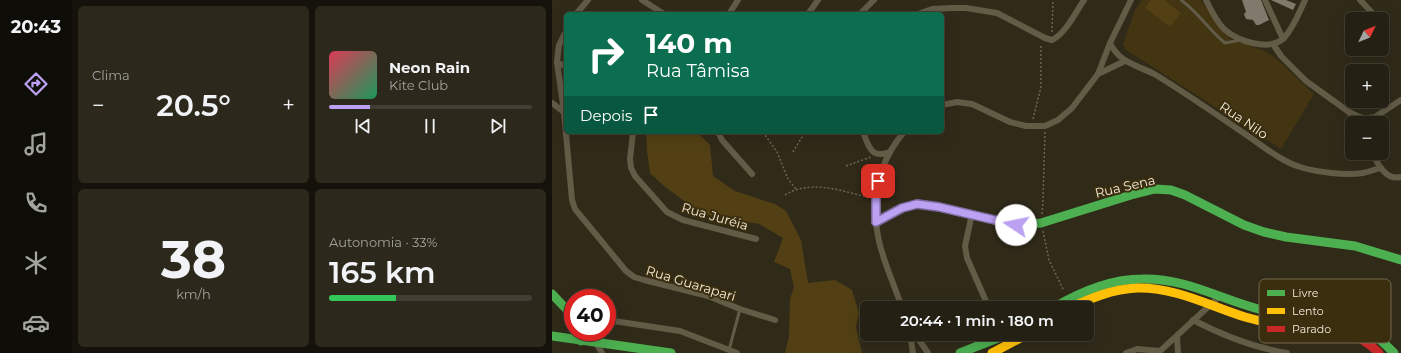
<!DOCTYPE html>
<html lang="pt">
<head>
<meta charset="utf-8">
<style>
	:root { --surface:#242013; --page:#2c281c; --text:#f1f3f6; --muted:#a3a3a0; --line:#413e33; --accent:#bca0f2 }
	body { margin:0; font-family:Montserrat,sans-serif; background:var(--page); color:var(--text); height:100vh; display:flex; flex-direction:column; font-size:15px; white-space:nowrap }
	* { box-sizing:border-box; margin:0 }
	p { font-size:13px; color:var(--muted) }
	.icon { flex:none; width:22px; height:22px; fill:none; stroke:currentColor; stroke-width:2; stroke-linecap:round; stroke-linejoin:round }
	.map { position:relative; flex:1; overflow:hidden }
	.side { display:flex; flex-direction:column; gap:6px; padding:6px; background:#14120a; width:480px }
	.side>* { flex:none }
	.hud { position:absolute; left:12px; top:12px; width:380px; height:122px; border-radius:6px; box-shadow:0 4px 16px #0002,0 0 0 1px var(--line); background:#0b6e4f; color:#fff; overflow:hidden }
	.needle { width:26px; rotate:47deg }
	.fabs { position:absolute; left:793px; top:12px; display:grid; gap:8px }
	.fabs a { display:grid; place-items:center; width:44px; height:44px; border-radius:6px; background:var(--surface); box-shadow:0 4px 16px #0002,0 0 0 1px var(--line); font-size:20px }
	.speed { position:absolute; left:12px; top:289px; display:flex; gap:8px; font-size:20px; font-weight:700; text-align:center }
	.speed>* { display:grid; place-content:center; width:52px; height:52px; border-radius:50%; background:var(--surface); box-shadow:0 4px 16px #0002,0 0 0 1px var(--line); line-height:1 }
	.speed .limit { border:6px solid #d22; background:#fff; color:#111 }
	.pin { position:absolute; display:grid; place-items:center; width:34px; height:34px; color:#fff; margin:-17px; border-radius:8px; box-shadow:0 2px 6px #0006 }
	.me { position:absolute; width:44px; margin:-22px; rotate:281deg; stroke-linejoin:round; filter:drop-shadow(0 0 3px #0008) }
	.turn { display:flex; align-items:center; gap:14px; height:84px; padding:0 16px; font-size:18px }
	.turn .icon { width:52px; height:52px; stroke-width:2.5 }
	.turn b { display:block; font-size:28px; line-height:34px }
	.then { display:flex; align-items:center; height:38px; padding:0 16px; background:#0003; gap:8px; font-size:15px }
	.big { font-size:30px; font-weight:600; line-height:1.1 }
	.side .tile { flex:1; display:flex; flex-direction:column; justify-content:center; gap:6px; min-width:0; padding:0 14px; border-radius:6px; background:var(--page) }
	.side .dial { align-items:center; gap:0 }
	.dial b { font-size:52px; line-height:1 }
	.song { display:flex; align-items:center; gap:12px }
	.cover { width:48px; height:48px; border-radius:6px; background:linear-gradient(135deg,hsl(350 70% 55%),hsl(150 70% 35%)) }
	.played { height:4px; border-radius:2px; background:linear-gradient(90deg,var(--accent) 20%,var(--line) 20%) }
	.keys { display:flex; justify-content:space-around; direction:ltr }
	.heat { display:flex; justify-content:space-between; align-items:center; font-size:22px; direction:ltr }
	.charge { height:6px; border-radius:3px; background:linear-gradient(90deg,#34c759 33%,var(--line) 0) }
	.side .tiles { flex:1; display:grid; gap:6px; grid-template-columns:repeat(2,1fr) }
	.trip { position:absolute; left:308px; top:301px; width:234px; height:40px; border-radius:6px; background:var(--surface); box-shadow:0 4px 16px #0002,0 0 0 1px var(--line); font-weight:600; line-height:40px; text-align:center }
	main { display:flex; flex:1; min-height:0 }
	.tabs { display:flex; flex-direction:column; width:72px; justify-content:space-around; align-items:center; background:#0e0d08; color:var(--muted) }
	.tabs .icon { width:28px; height:28px }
	.tabs .selected { color:var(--accent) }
	.tabs b { font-size:18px; color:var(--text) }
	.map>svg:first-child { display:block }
	.built { fill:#433511 }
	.green { fill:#524014 }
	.building { fill:#807a6c }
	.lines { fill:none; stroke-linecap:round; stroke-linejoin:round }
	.path { stroke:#6c6655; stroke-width:1.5; stroke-dasharray:2 2; stroke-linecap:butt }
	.lane { stroke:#625b46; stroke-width:3 }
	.street { stroke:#625b46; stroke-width:6 }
	.fast { stroke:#4caf50; stroke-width:9 }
	.slow { stroke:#ffc107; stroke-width:9 }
	.jam { stroke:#c62828; stroke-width:9 }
	.route-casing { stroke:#7a689d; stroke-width:10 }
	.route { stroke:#bca0f2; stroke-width:7 }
	.labels { text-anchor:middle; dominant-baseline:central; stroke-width:4; stroke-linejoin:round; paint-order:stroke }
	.street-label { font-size:13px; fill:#f3ebda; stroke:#3a2e0f }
	.key { fill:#3a2e0f; stroke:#72674c; stroke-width:1 }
	.key-label { font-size:11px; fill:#f3ebda }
</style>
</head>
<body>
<main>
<nav class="tabs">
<b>20:43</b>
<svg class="icon selected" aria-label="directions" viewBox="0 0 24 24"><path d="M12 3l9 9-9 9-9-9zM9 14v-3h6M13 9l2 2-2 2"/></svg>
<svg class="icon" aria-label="music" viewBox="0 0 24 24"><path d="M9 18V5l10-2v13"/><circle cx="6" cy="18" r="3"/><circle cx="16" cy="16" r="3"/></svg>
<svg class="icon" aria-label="phone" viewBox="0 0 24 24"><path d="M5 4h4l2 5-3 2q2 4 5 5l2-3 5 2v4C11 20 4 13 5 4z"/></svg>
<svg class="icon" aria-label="climate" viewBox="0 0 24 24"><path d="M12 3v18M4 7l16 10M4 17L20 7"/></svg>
<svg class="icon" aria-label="car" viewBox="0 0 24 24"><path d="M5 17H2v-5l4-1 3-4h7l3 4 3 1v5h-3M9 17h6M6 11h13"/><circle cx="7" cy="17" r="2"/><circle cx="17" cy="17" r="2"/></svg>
</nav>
<section class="side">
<div class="tiles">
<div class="tile"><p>Clima</p>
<div class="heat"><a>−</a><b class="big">20.5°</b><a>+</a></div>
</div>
<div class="tile">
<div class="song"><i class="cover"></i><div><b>Neon Rain</b><p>Kite Club</p></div></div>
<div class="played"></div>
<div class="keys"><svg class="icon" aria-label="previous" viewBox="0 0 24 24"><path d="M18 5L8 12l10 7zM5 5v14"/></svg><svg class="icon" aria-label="pause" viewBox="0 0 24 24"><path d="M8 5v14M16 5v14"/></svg><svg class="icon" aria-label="next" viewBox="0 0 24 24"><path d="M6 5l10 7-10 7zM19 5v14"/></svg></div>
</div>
<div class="tile dial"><b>38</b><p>km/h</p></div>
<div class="tile"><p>Autonomia · 33%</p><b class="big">165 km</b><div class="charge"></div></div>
</div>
</section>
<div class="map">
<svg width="849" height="353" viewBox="0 0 849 353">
	<rect width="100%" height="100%" fill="#302a19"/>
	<path class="built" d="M590,0H649L667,26L678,39L715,52L725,59L762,94L729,149L574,50L571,44L583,10Z"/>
	<g class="green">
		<path d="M599,0H612L629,13L618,27L593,8Z"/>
		<path d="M94,132H145L158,145L161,176L183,191L223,204L234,211L249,240L256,283L283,280L300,290L307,313L304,327L310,353H233L237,337L238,299L242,287L238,269L222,262L231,238L207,224L150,214L112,186L98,173L95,151Z"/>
	</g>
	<g class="building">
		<path d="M690,0H709L717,20L707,25H704L701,20L694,19L692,14L694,12Z"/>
		<path d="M719,0H734L744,4L741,10Z"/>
	</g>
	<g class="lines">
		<g class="path">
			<path d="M500,32L501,0"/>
			<path d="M481,119L489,87V44"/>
			<path d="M211,132L225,152L236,179L244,189"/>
			<path d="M241,152L253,132"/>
			<path d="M294,166L319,157"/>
			<path d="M233,195C258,179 291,191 318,198"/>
			<path d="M490,214L491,201L493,132"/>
			<path d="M491,231L497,260L512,291"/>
			<path d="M715,343L717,331"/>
		</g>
		<g class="lane">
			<path d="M629,0C646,12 657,30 673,43L689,40"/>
			<path d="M177,350L188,309"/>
		</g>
		<g class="street">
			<path d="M90,0L112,14"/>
			<path d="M654,0C659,10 664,21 672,29C685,41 717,52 732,38C742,27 747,13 753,0"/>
			<path d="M713,0L731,39"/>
			<path d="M808,0L826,19"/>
			<path d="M24,14L36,0"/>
			<path d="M177,14L186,0"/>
			<path d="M256,14L266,0"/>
			<path d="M308,14L322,0"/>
			<path d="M366,14L380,9L400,8H414L445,13L493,38L500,40C513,34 524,12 532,0"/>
			<path d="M830,24L831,25"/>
			<path d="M558,43C568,64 586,65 604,75C635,94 665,115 696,136C712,147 729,161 748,167C765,172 793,176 811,173C817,172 823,169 829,168"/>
			<path d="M721,44L729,56L754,81L797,112L804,123"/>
			<path d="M5,62L14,67"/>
			<path d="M546,74L573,61"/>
			<path d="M0,103L12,112L20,200L23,209L74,271L82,277L92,280L156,296L188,309L223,320"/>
			<path d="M390,105L405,102L420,104L458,122L474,126H493L506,120L520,108L546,74L558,43L579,0"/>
			<path d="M12,112L5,62L7,45L14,31"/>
			<path d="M797,112C808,117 811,120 823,117L849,100"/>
			<path d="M81,132L78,159L79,168L83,176L115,212L131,220L204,239"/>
			<path d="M166,132L170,140L200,174"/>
			<path d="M311,132C317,147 319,159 338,152"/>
			<path d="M820,153C826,164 834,181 849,177"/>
			<path d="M420,214L413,246L415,258L437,308"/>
			<path d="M350,308C343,286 332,264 327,241C318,201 325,164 352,132"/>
			<path d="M55,320L128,331L185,353"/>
			<path d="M641,320C670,335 703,348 735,353"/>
			<path d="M358,334L361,353"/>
			<path d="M363,334L376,353"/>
			<path d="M625,336L626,353"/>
			<path d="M44,343L50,353"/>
			<path d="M574,353L585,349L608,351"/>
			<path d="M606,353L668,296"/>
		</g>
		<g class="fast">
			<path d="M324,222L350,208L365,204L387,207L464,225L489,223L579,195L603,189L619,190L633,195L692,225L712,232L734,237L803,246L849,260"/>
			<path d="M0,294L20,315L21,318"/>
			<path d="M501,308C528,292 558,279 590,279C635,278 667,299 710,310C741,318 775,315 806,326C820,331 831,342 842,353"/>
			<path d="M26,332L29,341"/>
			<path d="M0,336L119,353"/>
			<path d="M408,353L456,334"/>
		</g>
		<g class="slow">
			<path d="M518,308C539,298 561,289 585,288C623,287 658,306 693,317C716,324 739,326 762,328"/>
			<path d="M440,353L476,334"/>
		</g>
		<path class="jam" d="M762,328C788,330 809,334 827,353"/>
	</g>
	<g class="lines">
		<g class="route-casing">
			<path id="route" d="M326,181L324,189V222L350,208L365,204L387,207L464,225"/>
		</g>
		<use href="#route" class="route"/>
	</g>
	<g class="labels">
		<g class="street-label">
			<text transform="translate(692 120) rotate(34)">Rua Nilo</text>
			<text transform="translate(573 186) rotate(-13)">Rua Sena</text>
			<text transform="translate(163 216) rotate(16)">Rua Juréia</text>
			<text transform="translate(139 283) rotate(17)">Rua Guarapari</text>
		</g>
	</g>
	<rect x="707" y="279" width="132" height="64" rx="6" class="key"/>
	<rect x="715" y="290" width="18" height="6" fill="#4caf50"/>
	<rect x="715" y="308" width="18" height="6" fill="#ffc107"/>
	<rect x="715" y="326" width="18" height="6" fill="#c62828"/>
	<g class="key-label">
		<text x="740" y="297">Livre</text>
		<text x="740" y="315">Lento</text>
		<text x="740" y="333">Parado</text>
	</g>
</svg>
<div class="fabs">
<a><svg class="needle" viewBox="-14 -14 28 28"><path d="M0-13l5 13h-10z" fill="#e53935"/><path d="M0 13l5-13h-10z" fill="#a3a3a0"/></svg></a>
<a>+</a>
<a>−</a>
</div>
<div class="speed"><div class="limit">40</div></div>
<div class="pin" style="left:326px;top:181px;background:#d93025"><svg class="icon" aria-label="arrive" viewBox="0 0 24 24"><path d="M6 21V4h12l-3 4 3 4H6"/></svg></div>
<svg class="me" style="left:464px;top:225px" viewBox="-20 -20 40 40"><circle r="19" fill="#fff"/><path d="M0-13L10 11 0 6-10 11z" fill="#bca0f2"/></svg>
<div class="trip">20:44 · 1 min · 180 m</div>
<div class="hud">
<div class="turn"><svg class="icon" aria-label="right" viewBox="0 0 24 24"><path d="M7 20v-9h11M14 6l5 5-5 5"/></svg><div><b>140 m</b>Rua Tâmisa</div></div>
<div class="then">Depois<svg class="icon" aria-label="arrive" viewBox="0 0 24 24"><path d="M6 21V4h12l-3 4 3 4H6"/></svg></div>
</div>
</div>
</main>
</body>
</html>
